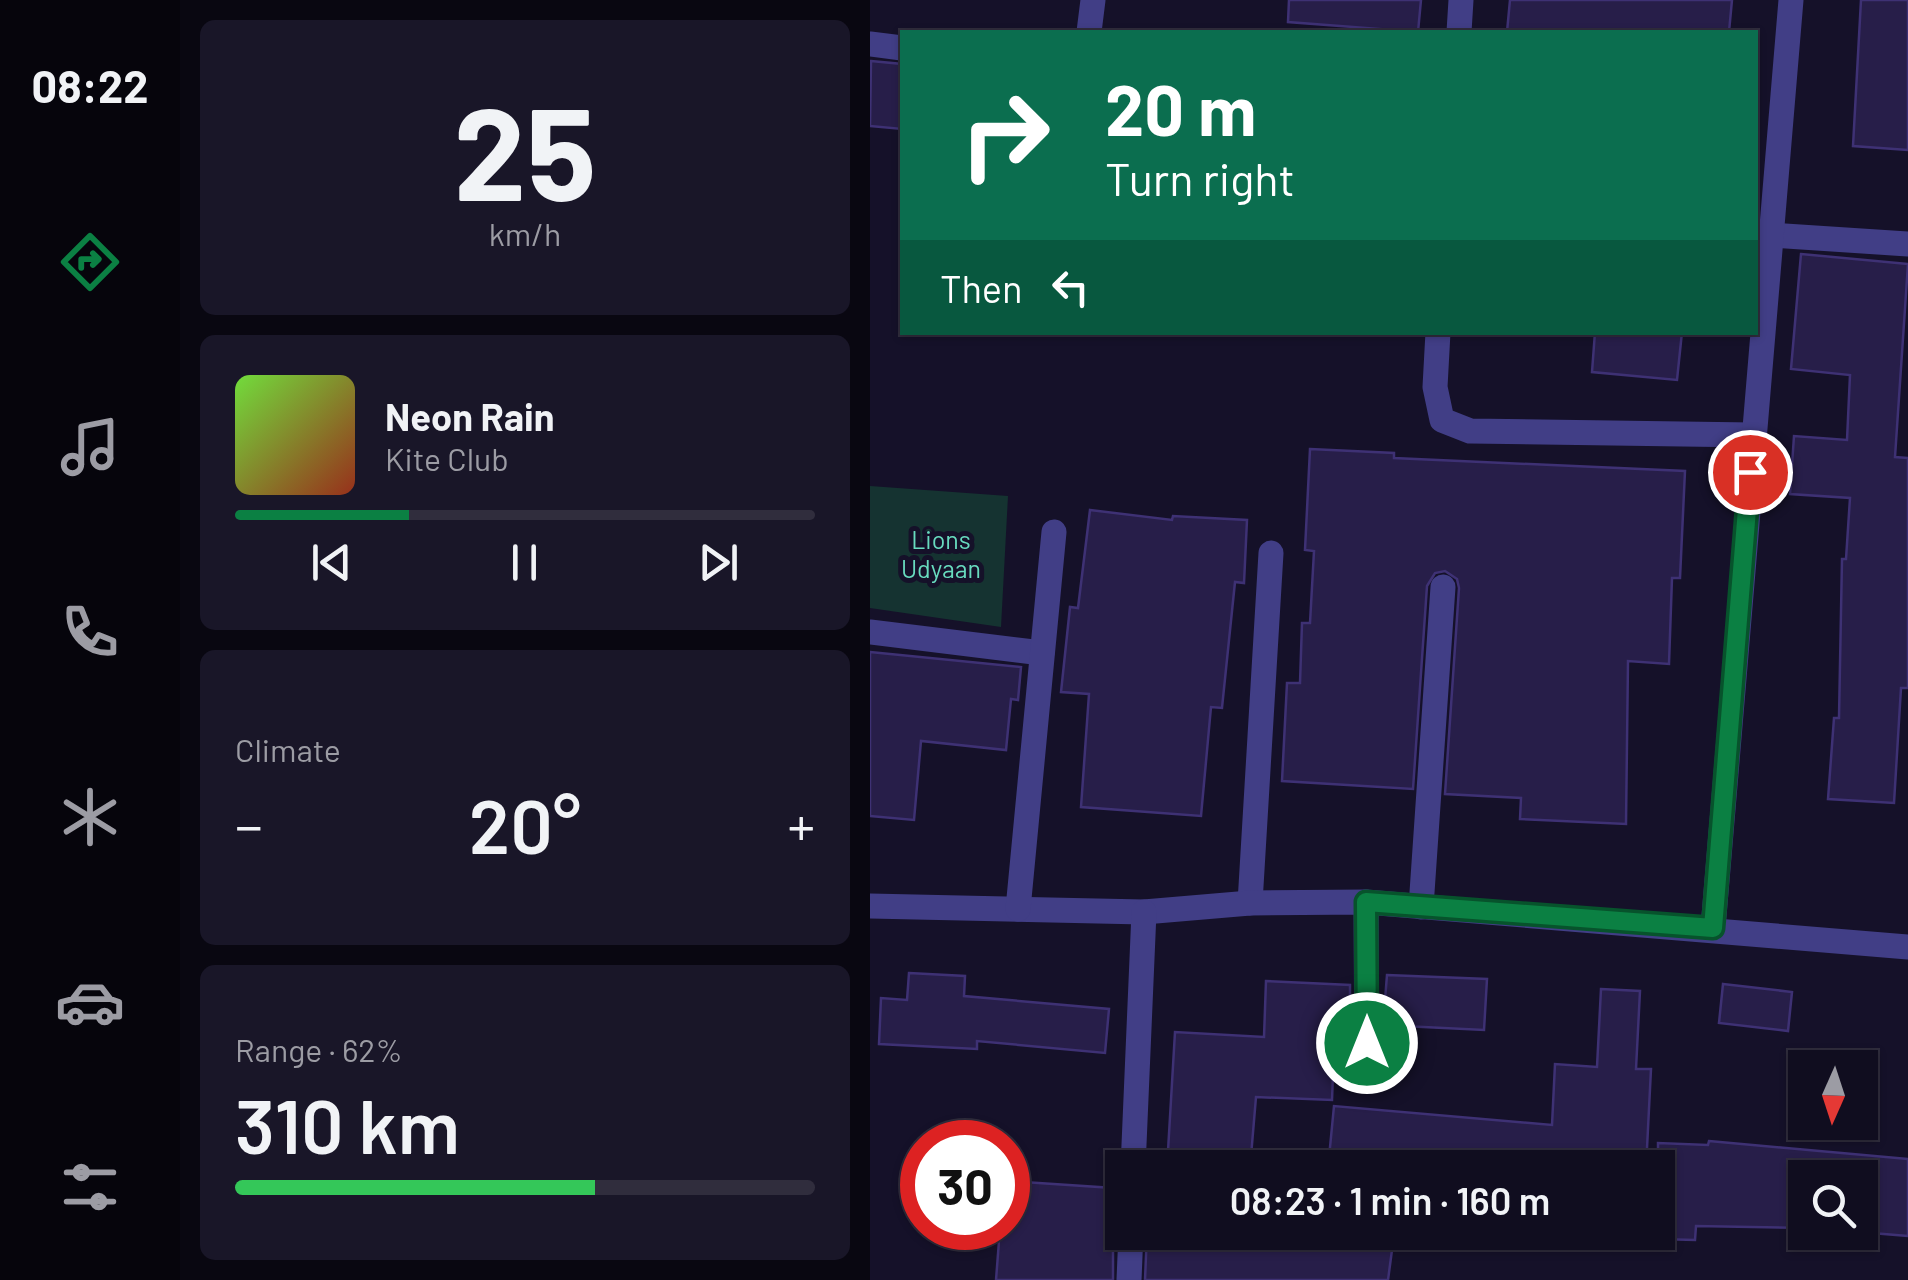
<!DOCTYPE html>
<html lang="en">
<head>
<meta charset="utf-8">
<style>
	:root { --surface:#100d1f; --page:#191628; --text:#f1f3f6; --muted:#9c9ca4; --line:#302d3d; --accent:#0b8043 }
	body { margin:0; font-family:Barlow,sans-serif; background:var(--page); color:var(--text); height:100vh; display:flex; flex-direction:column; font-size:38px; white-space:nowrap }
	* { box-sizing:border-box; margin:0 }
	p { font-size:32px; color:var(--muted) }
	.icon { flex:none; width:55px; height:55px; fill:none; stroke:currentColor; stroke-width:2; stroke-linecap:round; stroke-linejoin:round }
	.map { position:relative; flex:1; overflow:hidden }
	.sheet { display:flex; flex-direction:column; gap:20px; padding:20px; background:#090711; width:690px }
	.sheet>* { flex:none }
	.banner { position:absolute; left:30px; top:30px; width:858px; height:305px; border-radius:0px; box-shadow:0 2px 8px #0004,0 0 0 2px var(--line); background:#0b6e4f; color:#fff; overflow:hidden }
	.needle { width:65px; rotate:183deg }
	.fabs { position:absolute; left:918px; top:1050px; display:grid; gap:20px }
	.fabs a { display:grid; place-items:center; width:90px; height:90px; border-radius:0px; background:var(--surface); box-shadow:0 2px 8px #0004,0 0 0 2px var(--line); font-size:50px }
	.speed { position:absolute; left:30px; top:1120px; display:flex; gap:20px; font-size:50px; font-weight:700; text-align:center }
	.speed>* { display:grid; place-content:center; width:130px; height:130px; border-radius:50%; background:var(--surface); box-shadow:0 2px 8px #0004,0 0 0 2px var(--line); line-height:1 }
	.speed .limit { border:15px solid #d22; background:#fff; color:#111 }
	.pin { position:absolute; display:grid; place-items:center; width:85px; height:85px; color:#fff; margin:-42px; border:5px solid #fff; border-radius:50%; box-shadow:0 2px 10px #0007 }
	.me { position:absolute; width:110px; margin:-55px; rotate:0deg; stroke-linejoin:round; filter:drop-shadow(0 0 8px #0008) }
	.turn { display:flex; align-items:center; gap:35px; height:210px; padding:0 40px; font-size:45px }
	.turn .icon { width:130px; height:130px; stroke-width:2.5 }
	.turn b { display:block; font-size:70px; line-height:85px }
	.then { display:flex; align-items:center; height:95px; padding:0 40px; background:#0003; gap:20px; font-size:38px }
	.big { font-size:75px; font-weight:600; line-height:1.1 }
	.sheet .card { flex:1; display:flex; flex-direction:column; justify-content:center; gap:15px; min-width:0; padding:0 35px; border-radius:15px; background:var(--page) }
	.sheet .dial { align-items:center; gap:0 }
	.dial b { font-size:130px; line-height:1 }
	.song { display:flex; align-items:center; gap:30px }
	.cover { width:120px; height:120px; border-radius:15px; background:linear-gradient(135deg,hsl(100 70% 55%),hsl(10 70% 35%)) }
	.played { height:10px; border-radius:5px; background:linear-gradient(90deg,var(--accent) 30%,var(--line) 30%) }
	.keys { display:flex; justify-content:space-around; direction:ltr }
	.heat { display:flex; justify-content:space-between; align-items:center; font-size:55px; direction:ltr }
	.charge { height:15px; border-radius:8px; background:linear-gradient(90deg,#34c759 62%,var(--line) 0) }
	.trip { position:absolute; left:235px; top:1150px; width:570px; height:100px; border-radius:0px; background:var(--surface); box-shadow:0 2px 8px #0004,0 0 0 2px var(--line); font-weight:600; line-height:100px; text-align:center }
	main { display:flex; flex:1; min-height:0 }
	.tabs { display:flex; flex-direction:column; width:180px; justify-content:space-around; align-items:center; background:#06050c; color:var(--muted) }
	.tabs .icon { width:70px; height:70px }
	.tabs .on { color:var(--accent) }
	.tabs b { font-size:45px; color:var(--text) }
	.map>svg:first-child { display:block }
	.green { fill:#153331 }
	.building { fill:#271e49; stroke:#3e3174; stroke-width:2.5 }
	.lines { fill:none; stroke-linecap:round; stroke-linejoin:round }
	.minor { stroke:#413e86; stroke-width:25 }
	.route-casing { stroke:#07532c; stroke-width:25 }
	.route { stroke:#0b8043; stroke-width:18 }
	.labels { text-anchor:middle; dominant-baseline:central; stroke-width:10; stroke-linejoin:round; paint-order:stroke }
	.park-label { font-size:25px; fill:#68dcbf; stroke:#151129 }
</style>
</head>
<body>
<main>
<nav class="tabs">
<b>08:22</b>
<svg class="icon on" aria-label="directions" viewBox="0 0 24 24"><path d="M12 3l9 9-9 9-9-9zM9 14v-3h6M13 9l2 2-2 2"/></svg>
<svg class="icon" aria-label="music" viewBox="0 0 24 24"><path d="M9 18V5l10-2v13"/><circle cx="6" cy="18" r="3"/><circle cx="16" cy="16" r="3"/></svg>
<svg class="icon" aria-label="phone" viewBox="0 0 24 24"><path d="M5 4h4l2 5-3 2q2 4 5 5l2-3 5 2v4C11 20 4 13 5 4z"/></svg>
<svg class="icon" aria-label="climate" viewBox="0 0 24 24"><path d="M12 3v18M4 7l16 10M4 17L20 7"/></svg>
<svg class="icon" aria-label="car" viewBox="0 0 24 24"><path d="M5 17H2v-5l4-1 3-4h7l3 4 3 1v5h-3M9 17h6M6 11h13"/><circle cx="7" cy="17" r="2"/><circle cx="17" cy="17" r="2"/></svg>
<svg class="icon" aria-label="filters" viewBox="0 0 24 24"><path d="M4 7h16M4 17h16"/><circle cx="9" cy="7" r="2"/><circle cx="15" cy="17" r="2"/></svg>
</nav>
<section class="sheet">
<div class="card dial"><b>25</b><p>km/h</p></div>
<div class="card">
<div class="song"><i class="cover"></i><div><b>Neon Rain</b><p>Kite Club</p></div></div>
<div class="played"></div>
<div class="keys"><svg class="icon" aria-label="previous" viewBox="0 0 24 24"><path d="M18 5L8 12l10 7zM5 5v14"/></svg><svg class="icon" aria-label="pause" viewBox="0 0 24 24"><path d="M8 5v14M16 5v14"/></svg><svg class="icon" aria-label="next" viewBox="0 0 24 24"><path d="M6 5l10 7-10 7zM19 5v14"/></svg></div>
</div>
<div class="card"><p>Climate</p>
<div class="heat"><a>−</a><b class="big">20°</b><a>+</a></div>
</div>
<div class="card"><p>Range · 62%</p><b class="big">310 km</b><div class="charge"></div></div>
</section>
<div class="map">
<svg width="1038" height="1280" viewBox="0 0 1038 1280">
	<rect width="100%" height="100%" fill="#151129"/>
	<path class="green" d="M0,486L138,496L131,627L0,608Z"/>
	<g class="building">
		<path d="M419,0H551L548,32L418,22Z"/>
		<path d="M640,0H862L859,32H637Z"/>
		<path d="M991,0H1038V150L983,146Z"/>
		<path d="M1,61L32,64V129L0,126Z"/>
		<path d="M931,254L1038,264L1025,457L1038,458V688H1031L1024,803L958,799L964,718H969L972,559H976L980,498L920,494L924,436L977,440L980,375L921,369Z"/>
		<path d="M725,332H812L807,380L722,372Z"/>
		<path d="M440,449L524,453V458L815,471L810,578H802L799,664L758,661L756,824L650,819L651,798L575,794L589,588L587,579L575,571L565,573L557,586L543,789L412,781L417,683H430L432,623H440L444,551L435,550Z"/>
		<path d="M220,510L302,520L303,516L377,520L374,583L365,582L352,708L341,707L331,816L211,807L219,694L191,692L200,607L208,608Z"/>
		<path d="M0,652L151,667L148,700L141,699L136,750L51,741L44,820L0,816Z"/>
		<path d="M39,973L95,976L94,996L239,1009L235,1053L107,1041V1049L9,1044L11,998L37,1000Z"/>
		<path d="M517,975L617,979L614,1030L513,1025Z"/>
		<path d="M396,981L480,985V1024L465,1023L462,1100L386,1097L380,1168H297L305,1032L394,1037Z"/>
		<path d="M853,984L922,992L918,1031L849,1023Z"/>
		<path d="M731,989L770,991L766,1069H781L776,1168H458L464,1106L682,1125L685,1064L727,1067Z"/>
		<path d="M839,1141L1038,1159V1236L990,1232V1178H935V1228L826,1226L825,1240L788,1239V1143L838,1145Z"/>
		<path d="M138,1181L243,1188V1280H126L130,1228H138Z"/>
		<path d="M277,1232H380L522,1250L518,1280H275Z"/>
	</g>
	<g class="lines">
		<g class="minor">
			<path d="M219,32L223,0"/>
			<path d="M589,32L591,0"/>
			<path d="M0,44L32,48"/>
			<path d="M900,235L1038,244"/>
			<path d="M568,332L565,387L572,420L600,431L883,435"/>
			<path d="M0,632L172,653"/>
			<path d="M496,902L497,1079"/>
			<path d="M380,903L401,553"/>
			<path d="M0,906L274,912L380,903L496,902L1038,947"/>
			<path d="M551,907L573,587"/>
			<path d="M148,909L184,532"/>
			<path d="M843,928L921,0"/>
			<path d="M263,1168L274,912"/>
			<path d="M259,1280L261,1232"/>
		</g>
	</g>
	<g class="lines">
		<g class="route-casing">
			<path id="route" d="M497,1043L496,902L843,928L880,472"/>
		</g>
		<use href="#route" class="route"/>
	</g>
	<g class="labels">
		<g class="park-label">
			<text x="71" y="539">Lions<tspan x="71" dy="29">Udyaan</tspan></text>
		</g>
	</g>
</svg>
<div class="fabs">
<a><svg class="needle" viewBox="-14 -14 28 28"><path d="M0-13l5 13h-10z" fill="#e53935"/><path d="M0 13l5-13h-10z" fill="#9c9ca4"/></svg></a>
<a><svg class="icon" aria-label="search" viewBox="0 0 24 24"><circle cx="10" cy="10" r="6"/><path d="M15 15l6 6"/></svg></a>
</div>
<div class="speed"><div class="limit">30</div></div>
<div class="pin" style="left:880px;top:472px;background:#d93025"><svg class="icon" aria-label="arrive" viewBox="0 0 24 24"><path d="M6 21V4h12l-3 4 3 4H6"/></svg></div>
<svg class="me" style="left:497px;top:1043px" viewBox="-20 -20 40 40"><circle r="17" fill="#0b8043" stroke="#fff" stroke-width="3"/><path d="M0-11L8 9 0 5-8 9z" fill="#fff"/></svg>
<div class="trip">08:23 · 1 min · 160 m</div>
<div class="banner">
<div class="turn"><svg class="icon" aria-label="right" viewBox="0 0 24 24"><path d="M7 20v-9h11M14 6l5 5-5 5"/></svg><div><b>20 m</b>Turn right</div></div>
<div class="then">Then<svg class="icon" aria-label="left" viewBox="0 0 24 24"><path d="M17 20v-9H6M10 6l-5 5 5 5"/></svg></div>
</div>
</div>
</main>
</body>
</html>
